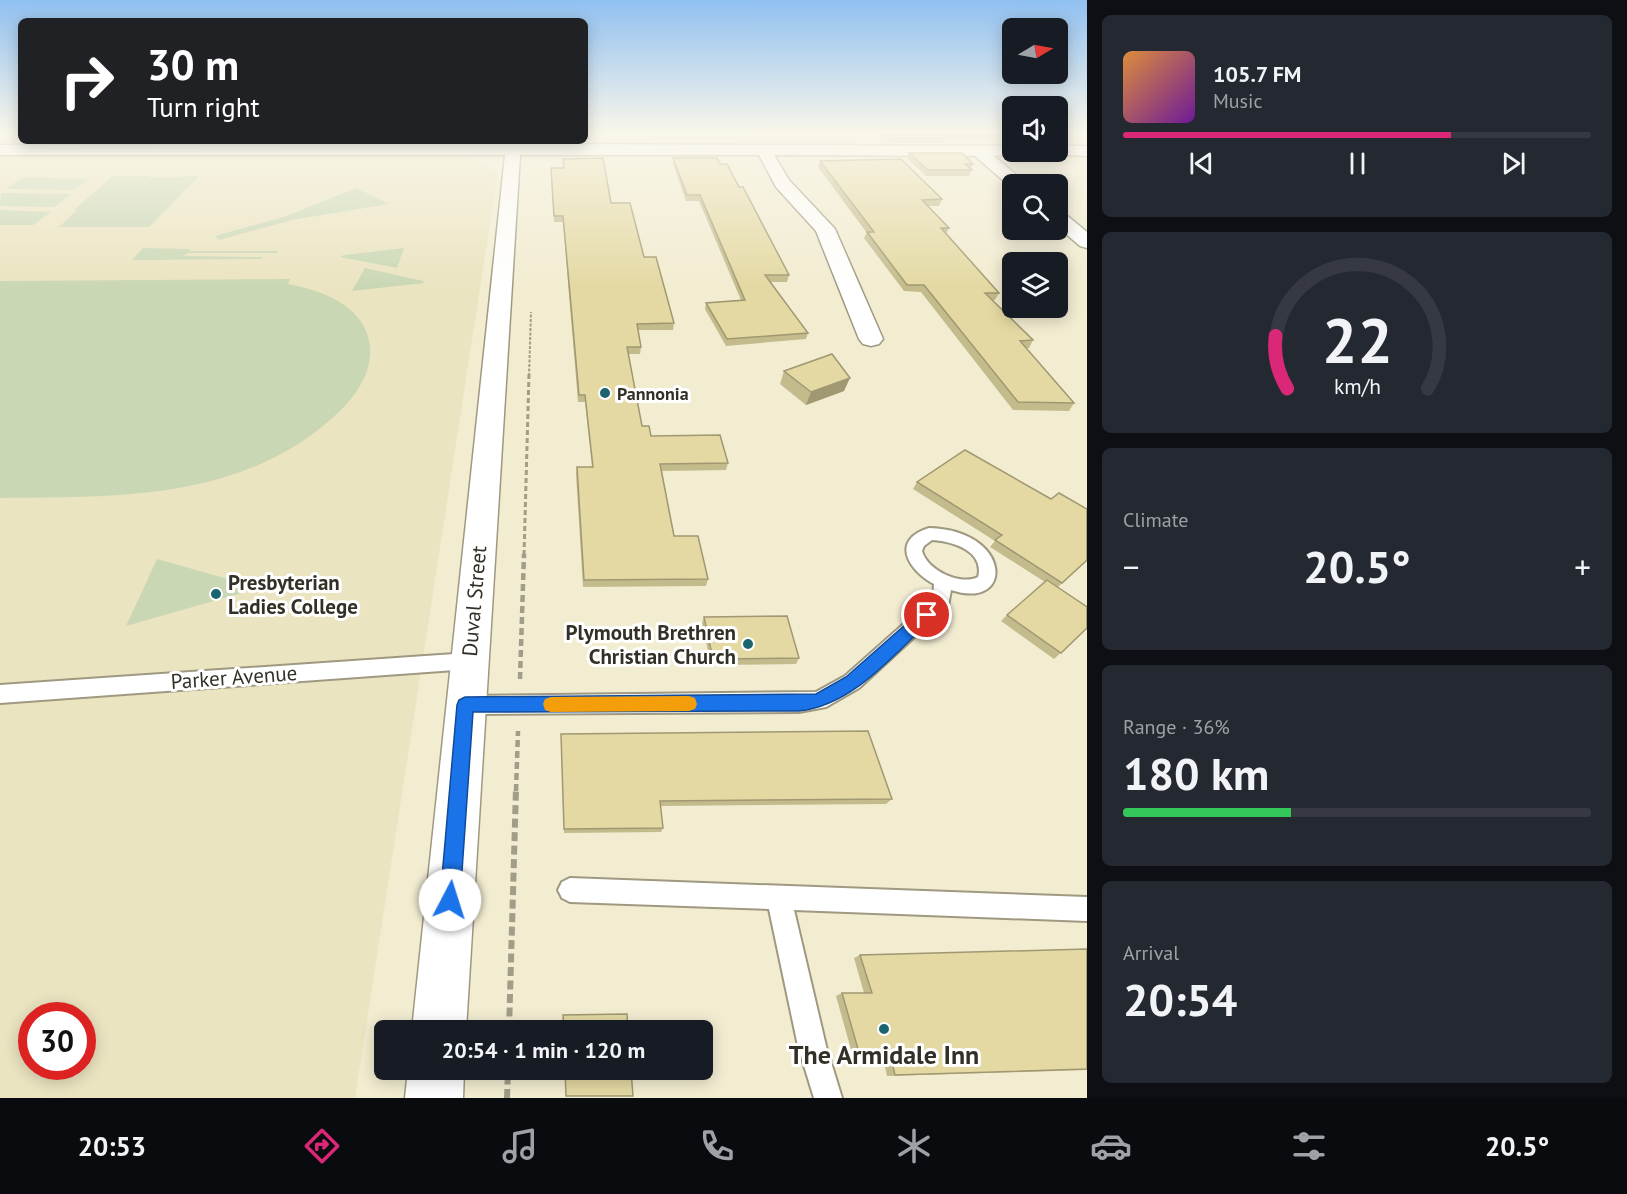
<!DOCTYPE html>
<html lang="en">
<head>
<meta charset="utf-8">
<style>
	:root { --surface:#171b24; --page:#242831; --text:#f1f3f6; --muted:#9ea1a6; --line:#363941; --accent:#db2777 }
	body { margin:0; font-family:"PT Sans",sans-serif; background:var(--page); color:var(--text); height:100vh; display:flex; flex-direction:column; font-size:22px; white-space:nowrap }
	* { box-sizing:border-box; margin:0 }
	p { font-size:20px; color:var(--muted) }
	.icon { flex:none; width:33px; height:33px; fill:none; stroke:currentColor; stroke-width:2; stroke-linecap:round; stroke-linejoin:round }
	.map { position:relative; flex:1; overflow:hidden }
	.drawer { display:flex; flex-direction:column; gap:15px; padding:15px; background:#0d0f14; width:540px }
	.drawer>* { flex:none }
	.banner { position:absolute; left:18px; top:18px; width:570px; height:126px; border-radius:9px; box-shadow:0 3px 15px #0003; background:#202124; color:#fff; overflow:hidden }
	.needle { width:39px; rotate:80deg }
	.fabs { position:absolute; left:1002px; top:18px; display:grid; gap:12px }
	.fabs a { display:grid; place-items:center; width:66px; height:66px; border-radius:9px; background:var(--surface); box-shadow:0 3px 15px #0003; font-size:30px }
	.speed { position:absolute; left:18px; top:1002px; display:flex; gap:12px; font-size:30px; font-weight:700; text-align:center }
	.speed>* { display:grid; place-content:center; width:78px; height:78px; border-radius:50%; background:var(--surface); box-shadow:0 3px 15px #0003; line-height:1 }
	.speed .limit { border:9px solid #d22; background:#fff; color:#111 }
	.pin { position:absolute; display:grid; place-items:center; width:51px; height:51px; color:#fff; margin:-26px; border:3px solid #fff; border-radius:50%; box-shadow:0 2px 6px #0007 }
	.me { position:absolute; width:66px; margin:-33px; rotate:5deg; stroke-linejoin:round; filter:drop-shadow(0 0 4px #0008) }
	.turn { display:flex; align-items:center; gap:21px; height:126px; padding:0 30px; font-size:27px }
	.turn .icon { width:78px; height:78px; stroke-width:2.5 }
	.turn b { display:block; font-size:42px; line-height:51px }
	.big { font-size:45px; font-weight:700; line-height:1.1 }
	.drawer .card { flex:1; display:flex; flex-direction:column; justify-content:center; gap:9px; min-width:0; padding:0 21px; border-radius:9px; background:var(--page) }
	.drawer .dial { align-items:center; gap:0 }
	.dial svg { height:156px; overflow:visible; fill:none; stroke:var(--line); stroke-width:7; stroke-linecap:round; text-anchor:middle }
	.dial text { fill:var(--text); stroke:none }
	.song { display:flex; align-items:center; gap:18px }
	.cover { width:72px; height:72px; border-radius:9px; background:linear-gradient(135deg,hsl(30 70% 55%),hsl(280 70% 35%)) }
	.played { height:6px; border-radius:3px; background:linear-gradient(90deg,var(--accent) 70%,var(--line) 70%) }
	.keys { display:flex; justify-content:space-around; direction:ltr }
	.heat { display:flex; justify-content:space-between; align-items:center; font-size:33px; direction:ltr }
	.charge { height:9px; border-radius:4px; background:linear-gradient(90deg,#34c759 36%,var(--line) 0) }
	.trip { position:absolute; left:374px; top:1020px; width:339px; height:60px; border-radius:9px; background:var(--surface); box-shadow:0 3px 15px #0003; font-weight:700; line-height:60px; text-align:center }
	.tab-bar { display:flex; height:96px; justify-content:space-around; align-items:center; background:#090b0e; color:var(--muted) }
	.tab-bar .icon { width:42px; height:42px }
	.tab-bar .selected { color:var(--accent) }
	.tab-bar b { font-size:27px; color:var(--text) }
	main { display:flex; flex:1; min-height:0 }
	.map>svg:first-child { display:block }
	.built { fill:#ebe4c1; fill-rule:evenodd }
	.green { fill:#cad7b5 }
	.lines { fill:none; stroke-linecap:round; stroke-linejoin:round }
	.lane-casing { stroke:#9e9980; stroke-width:4 }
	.street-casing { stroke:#9e9980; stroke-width:3 }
	.path-far3 { stroke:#a19d89; stroke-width:2; stroke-dasharray:3 1.5; stroke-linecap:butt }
	.path-far2 { stroke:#a19d89; stroke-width:3; stroke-dasharray:5 3; stroke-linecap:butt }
	.path-far1 { stroke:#a19d89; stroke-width:4.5; stroke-dasharray:7 4; stroke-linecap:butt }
	.path { stroke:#a19d89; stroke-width:6; stroke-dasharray:9 4.5; stroke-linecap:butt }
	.lane { fill:#fff; fill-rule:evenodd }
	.street { fill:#fff; fill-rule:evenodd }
	.wall { fill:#c4bb8c }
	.shaded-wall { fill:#a09872 }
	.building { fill:#e4d9a3; stroke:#a09872; stroke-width:1.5 }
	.route { fill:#1a73e8; stroke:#114b97; stroke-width:1.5 }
	.slow { fill:#f59e0b }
	.poi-dot { fill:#1a6470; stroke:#fff; stroke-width:2 }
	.labels { text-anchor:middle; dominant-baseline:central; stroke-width:6; stroke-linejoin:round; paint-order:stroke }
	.far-poi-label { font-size:18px; font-weight:bold; fill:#333127; stroke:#fff; text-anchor:start }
	.poi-label { font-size:21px; font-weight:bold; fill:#333127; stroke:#fff; text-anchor:start }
	.street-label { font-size:21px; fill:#333127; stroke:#fff }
	.near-poi-label { font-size:26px; font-weight:bold; fill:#333127; stroke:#fff }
</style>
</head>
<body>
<main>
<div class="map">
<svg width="1087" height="1098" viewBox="0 0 1087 1098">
	<rect width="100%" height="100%" fill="#f2ecd1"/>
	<path class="built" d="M0,156L471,157L498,172L355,1098H0ZM32,1016H82V1066H32Z"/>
	<g class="green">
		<path d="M113,176H151L150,178L199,176L149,227H59L77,210H74Z"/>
		<path d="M23,177L89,179L74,190L6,189Z"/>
		<path d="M356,188L389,204L292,220L219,240L215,236L287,216Z"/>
		<path d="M1,193H2L71,194L54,207L0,206Z"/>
		<path d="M0,210L51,212L33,225H0Z"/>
		<path d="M143,248L190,249L189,251H278L276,253H187L184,256L263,257L262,259L132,260Z"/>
		<path d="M404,248L397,268L340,257L344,255Z"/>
		<path d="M365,268L423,281L424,283L352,291Z"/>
		<path d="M290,279L288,284C320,290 361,304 369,340C375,366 359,392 342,409C249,501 120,497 0,498V281Z"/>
		<path d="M157,559L253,586L263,583L265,587L261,592L252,590L126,626Z"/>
	</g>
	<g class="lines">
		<g class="lane-casing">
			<g id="lane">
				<path d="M929,528C1012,530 1015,611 951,590L948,606L859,688L826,707L799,712L465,714L458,711L455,705L458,699L465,696L816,692L845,676L933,598L934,584C908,570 890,540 929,528ZM932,540C952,541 985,551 978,577C960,586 927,570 922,551L924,546Z"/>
				<path d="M469,653L476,655L478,661L476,667L469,669L0,703V685Z"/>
				<path d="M570,878L1087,897V921L794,910L826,1046L842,1098H814L798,1046L769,909L570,902L562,898L558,890L562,882Z"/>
			</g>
		</g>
		<g class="street-casing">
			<g id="street">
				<path d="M513,144L1012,146V152H1019L1018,154L994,156L1027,184H1012V188L975,156L774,155L789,180L835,229L883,339L879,344L871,346L863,344L859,339L816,231L776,187L759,155H520L466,1030H412L505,155H0V145Z"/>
				<path d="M1058,146H1087V156L1052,154L1051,152H1058Z"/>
				<path d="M1058,212L1065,214L1087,232V248L1080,246L1058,227Z"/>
				<path d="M408,1070H464L463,1098H405Z"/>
			</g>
		</g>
		<path class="path-far3" d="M529,376L531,312"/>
		<path class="path-far2" d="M524,555L529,374"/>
		<g class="path-far1">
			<path d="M520,679L524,554"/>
			<path d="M516,791L518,731"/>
		</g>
		<g class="path">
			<path d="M509,1030L516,789"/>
			<path d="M507,1098L508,1070"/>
		</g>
		<use href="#lane" class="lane"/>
		<use href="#street" class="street"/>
	</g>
	<g class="wall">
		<path d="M880,133H1010L1007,138L946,139L944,143H891Z"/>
		<path d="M909,153L973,164L969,176H926L907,158Z"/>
		<path d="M673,158L720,164L789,275L787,282H770L808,333L806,339L726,346L705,309L706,303L741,300L699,201H686L673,164Z"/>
		<path d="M563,159L611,203L644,257L674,323L673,330H638L641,347L640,354H628L642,426L651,436L728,463L726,470L662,471L674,536L708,579L706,586L583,587L576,474L577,467H592L585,402H578L563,222H554L551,174L563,168Z"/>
		<path d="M820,161L942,199L939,206H927L949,228L946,234L999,293L995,300H992L1033,340L1029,348H1026L1074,403L1069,411L1013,410L921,292L904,291L864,238L867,232V233L818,167Z"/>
		<path d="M784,371L844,391L806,405L780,384Z"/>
		<path d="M917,482L1051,499L1087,509V561L1058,587L1087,628L1054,659L1001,621L1007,615L1045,582L990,547L995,541L913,489Z"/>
		<path d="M704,617L799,658L796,664L711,665L702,623Z"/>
		<path d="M561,740L892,799L886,804L660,806L663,828L661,832L564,833Z"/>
		<path d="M1087,949V1070L887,1076L884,1063L855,1064L836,996L842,993H864L854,958L860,955Z"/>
	</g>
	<path class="shaded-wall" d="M850,378L844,391L806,405L811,392Z"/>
	<g class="building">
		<path d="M888,133H988H941L946,138H893Z"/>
		<path d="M909,153H962L973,164H965L972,170H928Z"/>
		<path d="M603,158L611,203H630L644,257H656L674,323L637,324L641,347H627L642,426H649L651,436L720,435L728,463L660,464L674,536H698L708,579L584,580L577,467H593L585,395H579L563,216H554L551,168H564L563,159Z"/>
		<path d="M673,158H717L720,164H727L739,187H743L789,275H765L808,333L727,339L706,303L745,300L700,195H687Z"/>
		<path d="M901,159L942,199L922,200L949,228H941L999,293H985L1033,340L1020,341L1074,403L1018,402L924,285H907L867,232H874L820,161Z"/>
		<path d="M832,354L850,378L811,392L784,371Z"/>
		<path d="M965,450L1051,499L1059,493L1087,509V560L1062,583L995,540L1002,535L917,482Z"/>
		<path d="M1047,580L1087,607V628L1061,653L1007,615Z"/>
		<path d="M787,616L799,658L713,659L704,617Z"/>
		<path d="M868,731L892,799L660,801L663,828L564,829L561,734Z"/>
		<path d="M1087,949V1069L895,1075L892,1062L862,1063L842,993H872L860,955Z"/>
		<path d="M627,1014L628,1030H564L563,1015Z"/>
		<path d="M565,1070H631L633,1096H566Z"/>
	</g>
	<linearGradient id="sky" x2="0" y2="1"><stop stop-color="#90c0f0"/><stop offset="0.46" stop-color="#f9f6ea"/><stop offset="1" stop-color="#f9f6ea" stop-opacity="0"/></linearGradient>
	<rect width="1087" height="287" fill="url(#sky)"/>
	<path class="route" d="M927,608L932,610L935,615L932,619C894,654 854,705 799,711L473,712L460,900L457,907L450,910L442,907L440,900L457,705L459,700L465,697L816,694L846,677L922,610Z"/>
	<path class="slow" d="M689,696L695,698L697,704L695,709L689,711L551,712L545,710L543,704L545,699L551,697Z"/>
	<g class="poi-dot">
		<circle cx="605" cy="393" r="6"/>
		<circle cx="216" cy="594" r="6"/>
		<circle cx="748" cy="644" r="6"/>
		<circle cx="884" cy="1029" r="6"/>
	</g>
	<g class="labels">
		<g class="far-poi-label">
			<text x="617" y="393">Pannonia</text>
		</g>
		<g class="poi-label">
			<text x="228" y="582">Presbyterian<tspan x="228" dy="24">Ladies College</tspan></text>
			<text x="736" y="632" text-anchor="end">Plymouth Brethren<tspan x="736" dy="24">Christian Church</tspan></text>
		</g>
		<g class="street-label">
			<text transform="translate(474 601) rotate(-85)">Duval Street</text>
			<text transform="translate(234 677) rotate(-4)">Parker Avenue</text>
		</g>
		<g class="near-poi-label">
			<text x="884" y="1054">The Armidale Inn</text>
		</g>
	</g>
</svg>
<div class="fabs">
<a><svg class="needle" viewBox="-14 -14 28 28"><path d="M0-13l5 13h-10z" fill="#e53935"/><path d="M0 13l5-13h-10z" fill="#9ea1a6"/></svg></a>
<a><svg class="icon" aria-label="sound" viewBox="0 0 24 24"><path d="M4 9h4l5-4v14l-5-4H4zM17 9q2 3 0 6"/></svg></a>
<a><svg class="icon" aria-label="search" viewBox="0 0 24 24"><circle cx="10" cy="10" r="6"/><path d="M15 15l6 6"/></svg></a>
<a><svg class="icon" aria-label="layers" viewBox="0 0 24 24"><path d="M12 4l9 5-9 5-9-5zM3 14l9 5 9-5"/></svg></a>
</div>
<div class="speed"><div class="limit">30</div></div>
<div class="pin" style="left:927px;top:615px;background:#d93025"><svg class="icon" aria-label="arrive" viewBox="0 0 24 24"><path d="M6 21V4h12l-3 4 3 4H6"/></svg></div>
<svg class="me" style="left:450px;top:900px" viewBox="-20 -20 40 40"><circle r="19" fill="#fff"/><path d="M0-13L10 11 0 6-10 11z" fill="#1a73e8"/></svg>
<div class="trip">20:54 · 1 min · 120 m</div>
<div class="banner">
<div class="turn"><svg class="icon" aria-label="right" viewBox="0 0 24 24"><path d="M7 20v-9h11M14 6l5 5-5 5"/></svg><div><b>30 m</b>Turn right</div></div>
</div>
</div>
<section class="drawer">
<div class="card">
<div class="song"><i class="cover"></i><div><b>105.7 FM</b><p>Music</p></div></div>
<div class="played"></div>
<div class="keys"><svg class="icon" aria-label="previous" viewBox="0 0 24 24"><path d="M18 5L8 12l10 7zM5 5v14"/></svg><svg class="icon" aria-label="pause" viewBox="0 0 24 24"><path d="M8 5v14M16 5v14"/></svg><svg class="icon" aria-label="next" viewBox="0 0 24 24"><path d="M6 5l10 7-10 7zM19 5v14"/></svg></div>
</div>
<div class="card dial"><svg viewBox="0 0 100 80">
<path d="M14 69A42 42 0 1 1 86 69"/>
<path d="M14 69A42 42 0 0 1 8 42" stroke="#db2777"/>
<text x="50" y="56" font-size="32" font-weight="700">22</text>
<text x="50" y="72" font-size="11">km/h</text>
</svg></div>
<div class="card"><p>Climate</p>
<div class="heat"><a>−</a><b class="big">20.5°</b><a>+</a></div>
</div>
<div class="card"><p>Range · 36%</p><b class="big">180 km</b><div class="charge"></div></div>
<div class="card"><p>Arrival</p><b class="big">20:54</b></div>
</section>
</main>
<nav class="tab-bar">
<b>20:53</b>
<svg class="icon selected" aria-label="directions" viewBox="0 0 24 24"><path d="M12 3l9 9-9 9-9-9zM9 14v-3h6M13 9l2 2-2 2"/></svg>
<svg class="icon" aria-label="music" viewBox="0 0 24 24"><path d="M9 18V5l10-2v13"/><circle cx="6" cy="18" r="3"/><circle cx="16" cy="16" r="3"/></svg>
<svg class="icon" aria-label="phone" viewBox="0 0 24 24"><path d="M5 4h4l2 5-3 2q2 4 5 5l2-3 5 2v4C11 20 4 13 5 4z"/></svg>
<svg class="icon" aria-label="climate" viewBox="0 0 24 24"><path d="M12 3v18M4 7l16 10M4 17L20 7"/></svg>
<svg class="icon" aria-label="car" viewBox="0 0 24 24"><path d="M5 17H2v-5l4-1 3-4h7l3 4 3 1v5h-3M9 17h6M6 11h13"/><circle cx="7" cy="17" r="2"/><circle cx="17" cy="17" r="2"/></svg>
<svg class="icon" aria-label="filters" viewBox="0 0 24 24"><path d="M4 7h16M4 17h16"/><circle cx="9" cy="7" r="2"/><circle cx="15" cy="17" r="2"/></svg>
<b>20.5°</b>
</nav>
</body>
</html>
